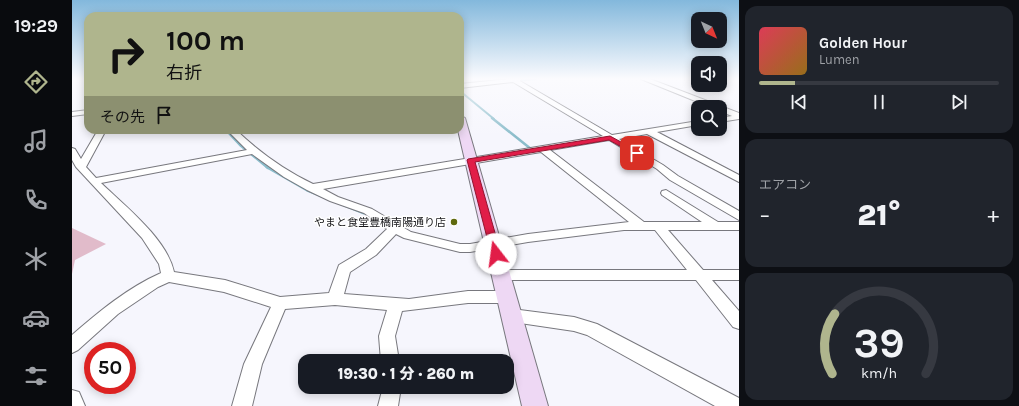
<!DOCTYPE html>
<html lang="ja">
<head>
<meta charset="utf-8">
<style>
	:root { --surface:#171b24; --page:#20242c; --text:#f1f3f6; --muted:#9ea1a6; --line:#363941; --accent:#afb58d }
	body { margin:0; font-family:Karla,"Noto Sans JP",sans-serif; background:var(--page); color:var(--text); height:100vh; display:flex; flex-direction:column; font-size:15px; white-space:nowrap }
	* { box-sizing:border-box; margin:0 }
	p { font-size:13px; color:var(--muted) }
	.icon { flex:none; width:22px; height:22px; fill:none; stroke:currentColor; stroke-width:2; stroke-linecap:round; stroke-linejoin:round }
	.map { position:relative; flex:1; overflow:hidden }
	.drawer { display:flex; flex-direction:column; gap:6px; padding:6px; background:#0d0f14; width:280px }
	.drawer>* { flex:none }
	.top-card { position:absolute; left:12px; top:12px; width:380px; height:122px; border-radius:12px; box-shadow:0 2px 10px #0003; background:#afb58d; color:#111; overflow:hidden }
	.needle { width:26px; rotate:137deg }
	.controls { position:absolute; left:619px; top:12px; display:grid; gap:8px }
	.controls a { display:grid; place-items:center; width:36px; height:36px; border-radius:8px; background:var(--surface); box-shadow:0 2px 10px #0003; font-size:20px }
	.speed { position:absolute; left:12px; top:342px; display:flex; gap:8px; font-size:20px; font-weight:700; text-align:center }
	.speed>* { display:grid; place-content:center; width:52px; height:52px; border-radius:50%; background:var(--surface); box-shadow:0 2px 10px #0003; line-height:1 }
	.speed .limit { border:6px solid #d22; background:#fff; color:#111 }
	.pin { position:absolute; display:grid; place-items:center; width:34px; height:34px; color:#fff; margin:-17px; border-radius:8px; box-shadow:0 2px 6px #0006 }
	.me { position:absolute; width:44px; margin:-22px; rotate:345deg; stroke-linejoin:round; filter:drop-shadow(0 0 3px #0008) }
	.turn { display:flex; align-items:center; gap:14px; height:84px; padding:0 16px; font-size:18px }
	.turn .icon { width:52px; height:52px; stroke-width:2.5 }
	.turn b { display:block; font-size:28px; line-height:34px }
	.then { display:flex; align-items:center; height:38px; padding:0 16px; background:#0003; gap:8px; font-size:15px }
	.big { font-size:30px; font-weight:800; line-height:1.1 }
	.drawer .card { flex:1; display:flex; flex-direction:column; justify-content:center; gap:6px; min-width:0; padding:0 14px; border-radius:12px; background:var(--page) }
	.drawer .dial { align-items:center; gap:0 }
	.dial svg { height:104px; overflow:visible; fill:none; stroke:var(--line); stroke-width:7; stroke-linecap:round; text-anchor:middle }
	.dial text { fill:var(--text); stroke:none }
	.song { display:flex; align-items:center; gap:12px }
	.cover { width:48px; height:48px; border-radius:6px; background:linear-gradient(135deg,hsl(350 70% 55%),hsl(40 70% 35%)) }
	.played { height:4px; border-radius:2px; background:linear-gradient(90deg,var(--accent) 15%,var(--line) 15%) }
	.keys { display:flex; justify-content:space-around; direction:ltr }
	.heat { display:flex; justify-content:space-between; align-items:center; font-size:22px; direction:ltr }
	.trip { position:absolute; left:226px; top:354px; width:216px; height:40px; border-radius:12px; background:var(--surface); box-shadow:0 2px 10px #0003; font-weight:800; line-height:40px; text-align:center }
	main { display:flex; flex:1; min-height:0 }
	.menu { display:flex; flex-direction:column; width:72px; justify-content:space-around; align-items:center; background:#090b0e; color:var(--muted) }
	.menu .icon { width:28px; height:28px }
	.menu .selected { color:var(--accent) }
	.menu b { font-size:18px; color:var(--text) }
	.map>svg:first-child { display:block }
	.green { fill:#e1bbca }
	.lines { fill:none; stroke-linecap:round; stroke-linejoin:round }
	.stream-far2 { stroke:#8bbdcb; stroke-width:2 }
	.stream-far1 { stroke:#8bbdcb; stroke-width:2.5 }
	.stream { stroke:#8bbdcb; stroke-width:3 }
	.street-casing { stroke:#78787e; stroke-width:2 }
	.secondary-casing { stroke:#78787e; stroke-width:2 }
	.street { fill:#fff; fill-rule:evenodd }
	.secondary { fill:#eed8f4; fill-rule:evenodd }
	.route { fill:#e11d48; stroke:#92132f }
	.poi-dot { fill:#5f690d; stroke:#fff; stroke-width:1.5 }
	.labels { text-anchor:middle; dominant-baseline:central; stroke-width:3; stroke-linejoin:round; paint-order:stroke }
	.poi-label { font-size:11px; fill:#17171a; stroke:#fff; text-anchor:end }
</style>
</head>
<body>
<main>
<nav class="menu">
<b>19:29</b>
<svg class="icon selected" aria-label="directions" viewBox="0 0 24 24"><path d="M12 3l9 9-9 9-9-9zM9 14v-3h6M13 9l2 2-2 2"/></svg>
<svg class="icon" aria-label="music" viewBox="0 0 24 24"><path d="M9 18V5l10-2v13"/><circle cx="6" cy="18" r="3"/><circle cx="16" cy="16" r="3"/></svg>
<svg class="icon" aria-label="phone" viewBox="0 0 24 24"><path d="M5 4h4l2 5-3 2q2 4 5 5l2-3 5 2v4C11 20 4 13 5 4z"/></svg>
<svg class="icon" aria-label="climate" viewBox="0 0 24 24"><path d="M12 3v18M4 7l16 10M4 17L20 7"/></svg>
<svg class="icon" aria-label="car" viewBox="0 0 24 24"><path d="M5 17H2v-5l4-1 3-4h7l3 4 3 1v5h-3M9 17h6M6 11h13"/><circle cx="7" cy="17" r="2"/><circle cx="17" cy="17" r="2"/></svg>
<svg class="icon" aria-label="filters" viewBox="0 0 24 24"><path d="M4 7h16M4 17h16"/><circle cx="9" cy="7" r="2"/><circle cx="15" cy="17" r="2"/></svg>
</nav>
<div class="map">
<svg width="667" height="406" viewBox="0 0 667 406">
	<rect width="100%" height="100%" fill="#f6f6fd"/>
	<path class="green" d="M0,228L34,244L3,260L0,274Z"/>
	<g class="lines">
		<g class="stream-far2">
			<path d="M445,81L464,79"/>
			<path d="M388,91L422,119"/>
		</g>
		<g class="stream-far1">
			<path d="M420,118L459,149H457"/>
			<path d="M154,130L168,145L196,168"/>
		</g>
		<path class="stream" d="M195,167L235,190L292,213"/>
		<g class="street-casing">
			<g id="street">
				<path d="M437,79H449L448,81L540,135L626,121V125L585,132L667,175V182L575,134L547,139L591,165L606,176L667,211V220L598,180L585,169L537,140L478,150L572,222H630L590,195L589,193L590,191L594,190L646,222H667V230H596L631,270H667V280H640L667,311V329L661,327L624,280H430L425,279L423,275L425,271L430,270H615L583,230H552L456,242L398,252H388L332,238L324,234L304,255L278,272L272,294L337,299L396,291H435L440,293L442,297L440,301L435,303H396L330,311L323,336L327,361H309L307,336L315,310L263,305L213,309L190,364L180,406H160L172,364L199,307L152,292L97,282L86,287L46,314L6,350L0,353V335C28,311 55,288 89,273L87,264L70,238L4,167L0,160V148L3,149L9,159L26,130H34L14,167L24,178L175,150L155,130H164C187,152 212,170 241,184L531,136L441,82L388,88V84ZM469,152L557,222L456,234L398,244H388L339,232L300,209L266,197L251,189ZM180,154L212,177L235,190L258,201L292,213L315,229L294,249L267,265L257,293L208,297L153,280L102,272C95,239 53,206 29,183Z"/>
				<path d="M569,79H578L667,113V119L648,122V118L660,116L648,111V107H638Z"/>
				<path d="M16,110V114L0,116V112Z"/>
				<path d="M440,309L502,317L525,324L667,398V406H643L515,335L502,331L434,321L432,316L434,311Z"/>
				<path d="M311,387H329L326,406H306Z"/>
				<path d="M0,390L7,392L13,406H0Z"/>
			</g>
		</g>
		<g class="secondary-casing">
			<path id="secondary" d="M388,115L393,118L476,406H450L386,130H388Z"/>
		</g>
		<use href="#street" class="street"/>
		<use href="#secondary" class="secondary"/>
	</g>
	<linearGradient id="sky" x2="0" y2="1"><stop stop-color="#83b8dc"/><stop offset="0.58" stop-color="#fbfbfe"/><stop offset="1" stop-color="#fbfbfe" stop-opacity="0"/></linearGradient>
	<rect width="667" height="136" fill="url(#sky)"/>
	<path class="route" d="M538,136L569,153L567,154H562L537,140L403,162L429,254L428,257H420L395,160L396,159Z"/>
	<circle class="poi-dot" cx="382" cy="222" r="4"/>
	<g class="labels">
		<g class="poi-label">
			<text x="374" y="222">やまと食堂豊橋南陽通り店</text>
		</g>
	</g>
</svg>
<div class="controls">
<a><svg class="needle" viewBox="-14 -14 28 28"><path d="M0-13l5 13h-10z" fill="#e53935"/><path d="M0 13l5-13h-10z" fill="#9ea1a6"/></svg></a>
<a><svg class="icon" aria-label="sound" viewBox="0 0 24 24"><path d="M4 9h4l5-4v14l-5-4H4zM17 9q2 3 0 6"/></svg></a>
<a><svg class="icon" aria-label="search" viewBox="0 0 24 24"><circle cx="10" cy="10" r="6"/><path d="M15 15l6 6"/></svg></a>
</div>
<div class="speed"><div class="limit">50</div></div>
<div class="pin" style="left:565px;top:153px;background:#d93025"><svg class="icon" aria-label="arrive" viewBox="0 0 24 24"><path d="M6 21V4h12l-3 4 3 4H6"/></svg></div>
<svg class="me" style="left:424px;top:254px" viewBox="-20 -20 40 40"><circle r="19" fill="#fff"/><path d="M0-13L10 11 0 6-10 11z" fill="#e11d48"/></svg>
<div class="trip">19:30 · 1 分 · 260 m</div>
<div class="top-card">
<div class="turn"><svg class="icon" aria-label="right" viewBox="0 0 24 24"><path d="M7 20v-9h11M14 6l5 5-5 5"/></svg><div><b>100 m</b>右折</div></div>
<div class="then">その先<svg class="icon" aria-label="arrive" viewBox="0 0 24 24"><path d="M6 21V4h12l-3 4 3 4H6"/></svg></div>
</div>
</div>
<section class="drawer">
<div class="card">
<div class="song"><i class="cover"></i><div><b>Golden Hour</b><p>Lumen</p></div></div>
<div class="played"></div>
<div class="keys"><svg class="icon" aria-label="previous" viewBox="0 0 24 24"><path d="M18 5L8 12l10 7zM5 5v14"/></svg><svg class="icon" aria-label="pause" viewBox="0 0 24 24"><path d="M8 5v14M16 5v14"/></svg><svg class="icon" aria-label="next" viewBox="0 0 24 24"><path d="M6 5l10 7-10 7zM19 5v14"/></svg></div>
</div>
<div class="card"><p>エアコン</p>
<div class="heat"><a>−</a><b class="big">21°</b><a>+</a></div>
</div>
<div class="card dial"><svg viewBox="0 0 100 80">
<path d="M14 69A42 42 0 1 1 86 69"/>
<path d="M14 69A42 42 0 0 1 16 23" stroke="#afb58d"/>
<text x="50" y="56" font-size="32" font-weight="700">39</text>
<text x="50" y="72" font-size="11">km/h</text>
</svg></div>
</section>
</main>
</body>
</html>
